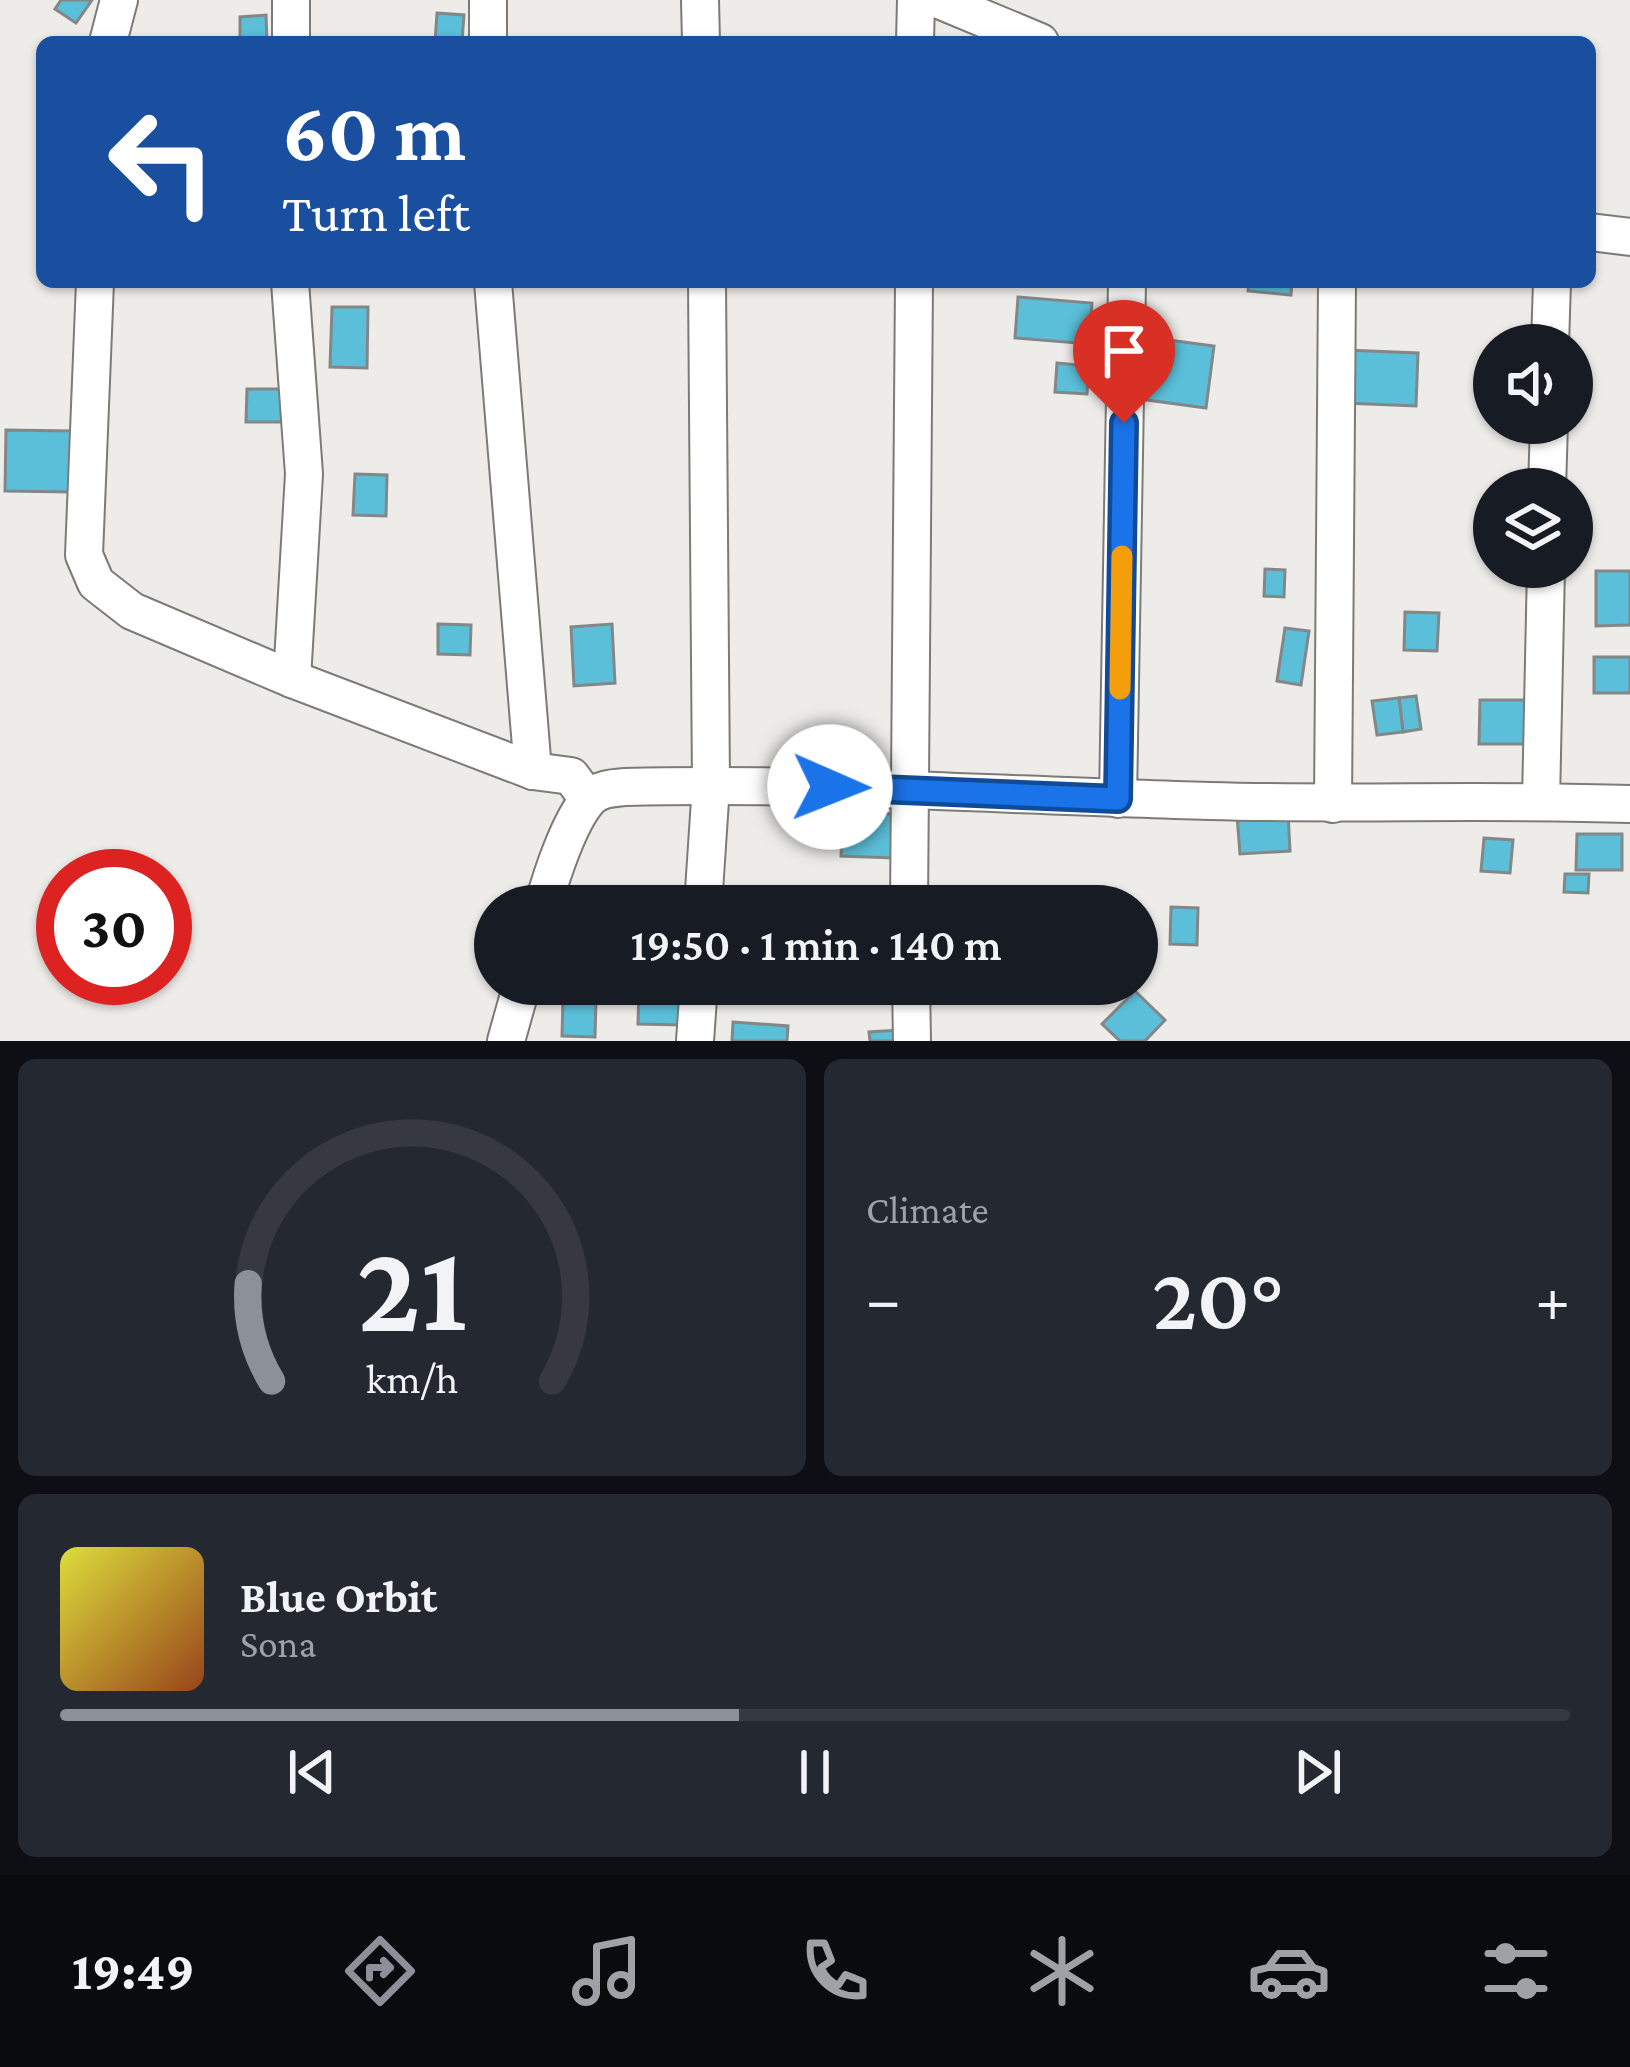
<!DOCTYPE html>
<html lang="en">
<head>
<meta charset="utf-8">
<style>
	:root { --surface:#171b24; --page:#242831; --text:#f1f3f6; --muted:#9ea1a6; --line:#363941; --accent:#8c9099 }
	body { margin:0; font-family:"Crimson Pro",serif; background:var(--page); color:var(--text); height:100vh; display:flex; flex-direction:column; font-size:45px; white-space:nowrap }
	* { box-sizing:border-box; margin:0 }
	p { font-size:39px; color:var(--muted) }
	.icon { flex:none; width:66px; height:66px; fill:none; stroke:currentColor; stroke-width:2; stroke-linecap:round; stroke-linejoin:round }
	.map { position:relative; height:1041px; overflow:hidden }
	.sheet { display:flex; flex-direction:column; gap:18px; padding:18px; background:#0d0f14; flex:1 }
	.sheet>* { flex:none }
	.hud { position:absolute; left:36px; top:36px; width:1560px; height:252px; border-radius:18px; box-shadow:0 3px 9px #0004; background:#1a4fa0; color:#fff; overflow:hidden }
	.fabs { position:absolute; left:1473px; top:324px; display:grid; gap:24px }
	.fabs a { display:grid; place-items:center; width:120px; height:120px; border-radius:50%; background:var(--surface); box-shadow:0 3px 9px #0004; font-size:60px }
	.speed { position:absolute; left:36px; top:849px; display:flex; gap:24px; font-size:60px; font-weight:700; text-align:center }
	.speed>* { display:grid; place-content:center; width:156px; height:156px; border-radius:50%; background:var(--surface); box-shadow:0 3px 9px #0004; line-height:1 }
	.speed .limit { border:18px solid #d22; background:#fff; color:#111 }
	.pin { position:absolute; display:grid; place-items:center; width:102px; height:102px; color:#fff; margin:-123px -51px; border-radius:50% 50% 50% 0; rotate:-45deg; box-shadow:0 0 12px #0007 }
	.pin .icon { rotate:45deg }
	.me { position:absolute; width:132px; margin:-66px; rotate:91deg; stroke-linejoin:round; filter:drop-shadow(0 0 9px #0008) }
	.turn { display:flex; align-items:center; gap:42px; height:252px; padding:0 48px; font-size:54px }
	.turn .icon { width:156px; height:156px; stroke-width:2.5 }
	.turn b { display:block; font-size:84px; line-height:102px }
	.big { font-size:90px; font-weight:600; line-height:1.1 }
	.sheet .card { flex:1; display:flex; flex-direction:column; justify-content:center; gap:18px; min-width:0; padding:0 42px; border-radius:18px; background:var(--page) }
	.sheet .dial { align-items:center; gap:0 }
	.dial svg { height:312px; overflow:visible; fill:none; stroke:var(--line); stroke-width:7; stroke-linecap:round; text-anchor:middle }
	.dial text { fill:var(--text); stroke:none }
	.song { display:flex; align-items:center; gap:36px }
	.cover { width:144px; height:144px; border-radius:18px; background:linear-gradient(135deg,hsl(60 70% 55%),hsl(20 70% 35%)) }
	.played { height:12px; border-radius:6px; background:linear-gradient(90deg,var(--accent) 45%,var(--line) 45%) }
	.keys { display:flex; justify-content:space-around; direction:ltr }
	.heat { display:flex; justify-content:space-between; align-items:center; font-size:66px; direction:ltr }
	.sheet .tiles { flex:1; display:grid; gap:18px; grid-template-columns:1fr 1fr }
	.card:last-child { grid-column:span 2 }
	.trip { position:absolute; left:474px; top:885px; width:684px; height:120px; border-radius:60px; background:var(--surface); box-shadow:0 3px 9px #0004; font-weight:600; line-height:120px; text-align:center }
	.tabs { display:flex; height:192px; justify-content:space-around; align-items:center; background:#090b0e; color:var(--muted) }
	.tabs .icon { width:84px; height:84px }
	.tabs .on { color:var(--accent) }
	.tabs b { font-size:54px; color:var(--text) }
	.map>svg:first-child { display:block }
	.building { fill:#5bbfd9; stroke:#848788; stroke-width:3 }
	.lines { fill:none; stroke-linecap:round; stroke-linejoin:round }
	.minor-casing { stroke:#7c7b78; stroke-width:40 }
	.minor { stroke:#fff; stroke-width:36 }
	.route-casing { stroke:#114b97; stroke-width:30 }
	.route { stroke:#1a73e8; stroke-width:21 }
	.slow { stroke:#f59e0b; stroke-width:21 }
</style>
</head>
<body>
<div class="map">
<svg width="1630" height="1041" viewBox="0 0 1630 1041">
	<rect width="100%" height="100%" fill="#edece9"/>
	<g class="building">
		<path d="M61,0H92L76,23L55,9Z"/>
		<path d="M437,13L464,15L462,42H435Z"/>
		<path d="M266,15L267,42H240V17Z"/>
		<path d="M1249,282H1292L1291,295L1248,291Z"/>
		<path d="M1018,297L1092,303L1089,344L1015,338Z"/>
		<path d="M332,307H368L367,368L330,367Z"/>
		<path d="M1146,337L1214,346L1206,408L1139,399Z"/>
		<path d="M1346,350L1418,353L1416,406L1344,403Z"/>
		<path d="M1057,363L1089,366L1087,394L1055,392Z"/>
		<path d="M247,389H286V422H246Z"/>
		<path d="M6,430L72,431L71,492L5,491Z"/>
		<path d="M355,474L387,475L386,516L353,515Z"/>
		<path d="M1265,569L1285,570L1284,597L1264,596Z"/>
		<path d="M1596,571H1630V625L1596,626Z"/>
		<path d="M1405,612L1439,613L1437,651L1404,650Z"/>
		<path d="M438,624L471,625L470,655L438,654Z"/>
		<path d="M612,624L615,683L574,686L571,627Z"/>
		<path d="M1285,628L1309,631L1301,685L1277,681Z"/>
		<rect x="1594" y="657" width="36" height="36"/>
		<path d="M1416,696L1421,729L1403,732L1399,698Z"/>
		<path d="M1399,698L1403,732L1377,735L1372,701Z"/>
		<path d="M1480,700H1532V744H1479Z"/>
		<path d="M843,812L895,814L893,858L841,856Z"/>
		<path d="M1288,812L1290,851L1240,854L1237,815Z"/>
		<path d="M1577,834H1622V870H1576Z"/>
		<path d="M1484,838L1513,840L1510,873L1481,871Z"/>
		<path d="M1565,874H1589L1588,893L1564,892Z"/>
		<path d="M1171,907L1198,908L1197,945L1170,944Z"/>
		<path d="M639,984H685L683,1025L638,1024Z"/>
		<path d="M1135,991L1165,1020L1145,1041H1120L1102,1024Z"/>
		<path d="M563,998L596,999L595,1037L562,1036Z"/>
		<path d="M733,1022L788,1026L787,1041H732Z"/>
		<path d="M899,1030L900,1041H870L869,1032Z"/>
	</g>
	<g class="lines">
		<g class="minor-casing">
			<g id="minor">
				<path d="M700,0L701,42"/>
				<path d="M939,0L1040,42"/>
				<path d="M108,42L119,0"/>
				<path d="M291,42V0"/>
				<path d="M488,42V0"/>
				<path d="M915,42L916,0"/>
				<path d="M1590,232L1630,237"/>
				<path d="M95,282L84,555L96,583L132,611L292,679L533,771L571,776L588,799"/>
				<path d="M290,282L304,474L292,679"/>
				<path d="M493,282L533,771"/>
				<path d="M1550,345L1552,282"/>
				<path d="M1547,489L1549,423"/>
				<path d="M1118,799L1127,282"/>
				<path d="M1541,801L1546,567"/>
				<path d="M1333,804L1337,282"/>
				<path d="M543,906C551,877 569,821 589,799C598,789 612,788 625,787C820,782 1015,796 1210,801C1350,805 1490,799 1630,804"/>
				<path d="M703,906L711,785L707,282"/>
				<path d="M909,906L914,282"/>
				<path d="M911,984L912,1041"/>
				<path d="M506,1041L522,984"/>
				<path d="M695,1041L699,984"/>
			</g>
		</g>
		<use href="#minor" class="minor"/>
	</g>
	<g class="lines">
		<g class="route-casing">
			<path id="route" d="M830,787L1118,799L1124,423"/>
		</g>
		<use href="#route" class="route"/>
		<path class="slow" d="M1120,689L1122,556"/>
	</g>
</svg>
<div class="fabs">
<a><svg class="icon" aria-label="sound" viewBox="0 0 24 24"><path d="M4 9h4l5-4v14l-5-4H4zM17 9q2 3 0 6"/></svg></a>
<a><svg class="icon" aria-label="layers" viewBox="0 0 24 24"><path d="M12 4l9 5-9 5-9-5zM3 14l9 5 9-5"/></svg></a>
</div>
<div class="speed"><div class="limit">30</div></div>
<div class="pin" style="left:1124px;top:423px;background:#d93025"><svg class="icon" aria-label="arrive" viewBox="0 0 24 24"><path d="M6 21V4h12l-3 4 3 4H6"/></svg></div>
<svg class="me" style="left:830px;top:787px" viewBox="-20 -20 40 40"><circle r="19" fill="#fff"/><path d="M0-13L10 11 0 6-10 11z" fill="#1a73e8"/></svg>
<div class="trip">19:50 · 1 min · 140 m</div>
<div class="hud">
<div class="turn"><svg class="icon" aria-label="left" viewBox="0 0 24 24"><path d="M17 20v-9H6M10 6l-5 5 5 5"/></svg><div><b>60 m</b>Turn left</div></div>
</div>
</div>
<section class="sheet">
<div class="tiles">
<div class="card dial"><svg viewBox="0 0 100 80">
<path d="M14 69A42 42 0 1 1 86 69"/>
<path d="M14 69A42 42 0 0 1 8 44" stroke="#8c9099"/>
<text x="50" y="56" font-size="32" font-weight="700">21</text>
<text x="50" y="72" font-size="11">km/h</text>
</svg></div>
<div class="card"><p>Climate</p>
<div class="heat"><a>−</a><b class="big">20°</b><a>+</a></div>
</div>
<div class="card">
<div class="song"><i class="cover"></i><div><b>Blue Orbit</b><p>Sona</p></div></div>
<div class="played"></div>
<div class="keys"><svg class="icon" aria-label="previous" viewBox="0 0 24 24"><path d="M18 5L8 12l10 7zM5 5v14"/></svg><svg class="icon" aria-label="pause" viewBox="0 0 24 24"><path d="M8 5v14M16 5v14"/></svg><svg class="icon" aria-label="next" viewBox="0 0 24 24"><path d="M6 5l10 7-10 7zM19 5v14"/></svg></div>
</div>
</div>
</section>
<nav class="tabs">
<b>19:49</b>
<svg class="icon on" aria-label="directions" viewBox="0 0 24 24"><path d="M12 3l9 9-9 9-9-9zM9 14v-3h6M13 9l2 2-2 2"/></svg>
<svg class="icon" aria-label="music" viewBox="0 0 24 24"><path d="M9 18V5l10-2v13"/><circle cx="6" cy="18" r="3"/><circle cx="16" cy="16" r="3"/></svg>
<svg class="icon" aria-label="phone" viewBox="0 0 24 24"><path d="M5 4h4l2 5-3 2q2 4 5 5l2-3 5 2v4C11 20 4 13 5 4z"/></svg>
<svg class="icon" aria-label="climate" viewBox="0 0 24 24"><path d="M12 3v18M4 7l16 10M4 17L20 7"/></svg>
<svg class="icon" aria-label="car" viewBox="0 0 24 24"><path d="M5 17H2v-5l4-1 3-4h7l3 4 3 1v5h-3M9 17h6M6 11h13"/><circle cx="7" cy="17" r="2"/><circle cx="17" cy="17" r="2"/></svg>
<svg class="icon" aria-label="filters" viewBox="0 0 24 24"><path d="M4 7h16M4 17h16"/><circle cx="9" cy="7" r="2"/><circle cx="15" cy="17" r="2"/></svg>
</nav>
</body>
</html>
